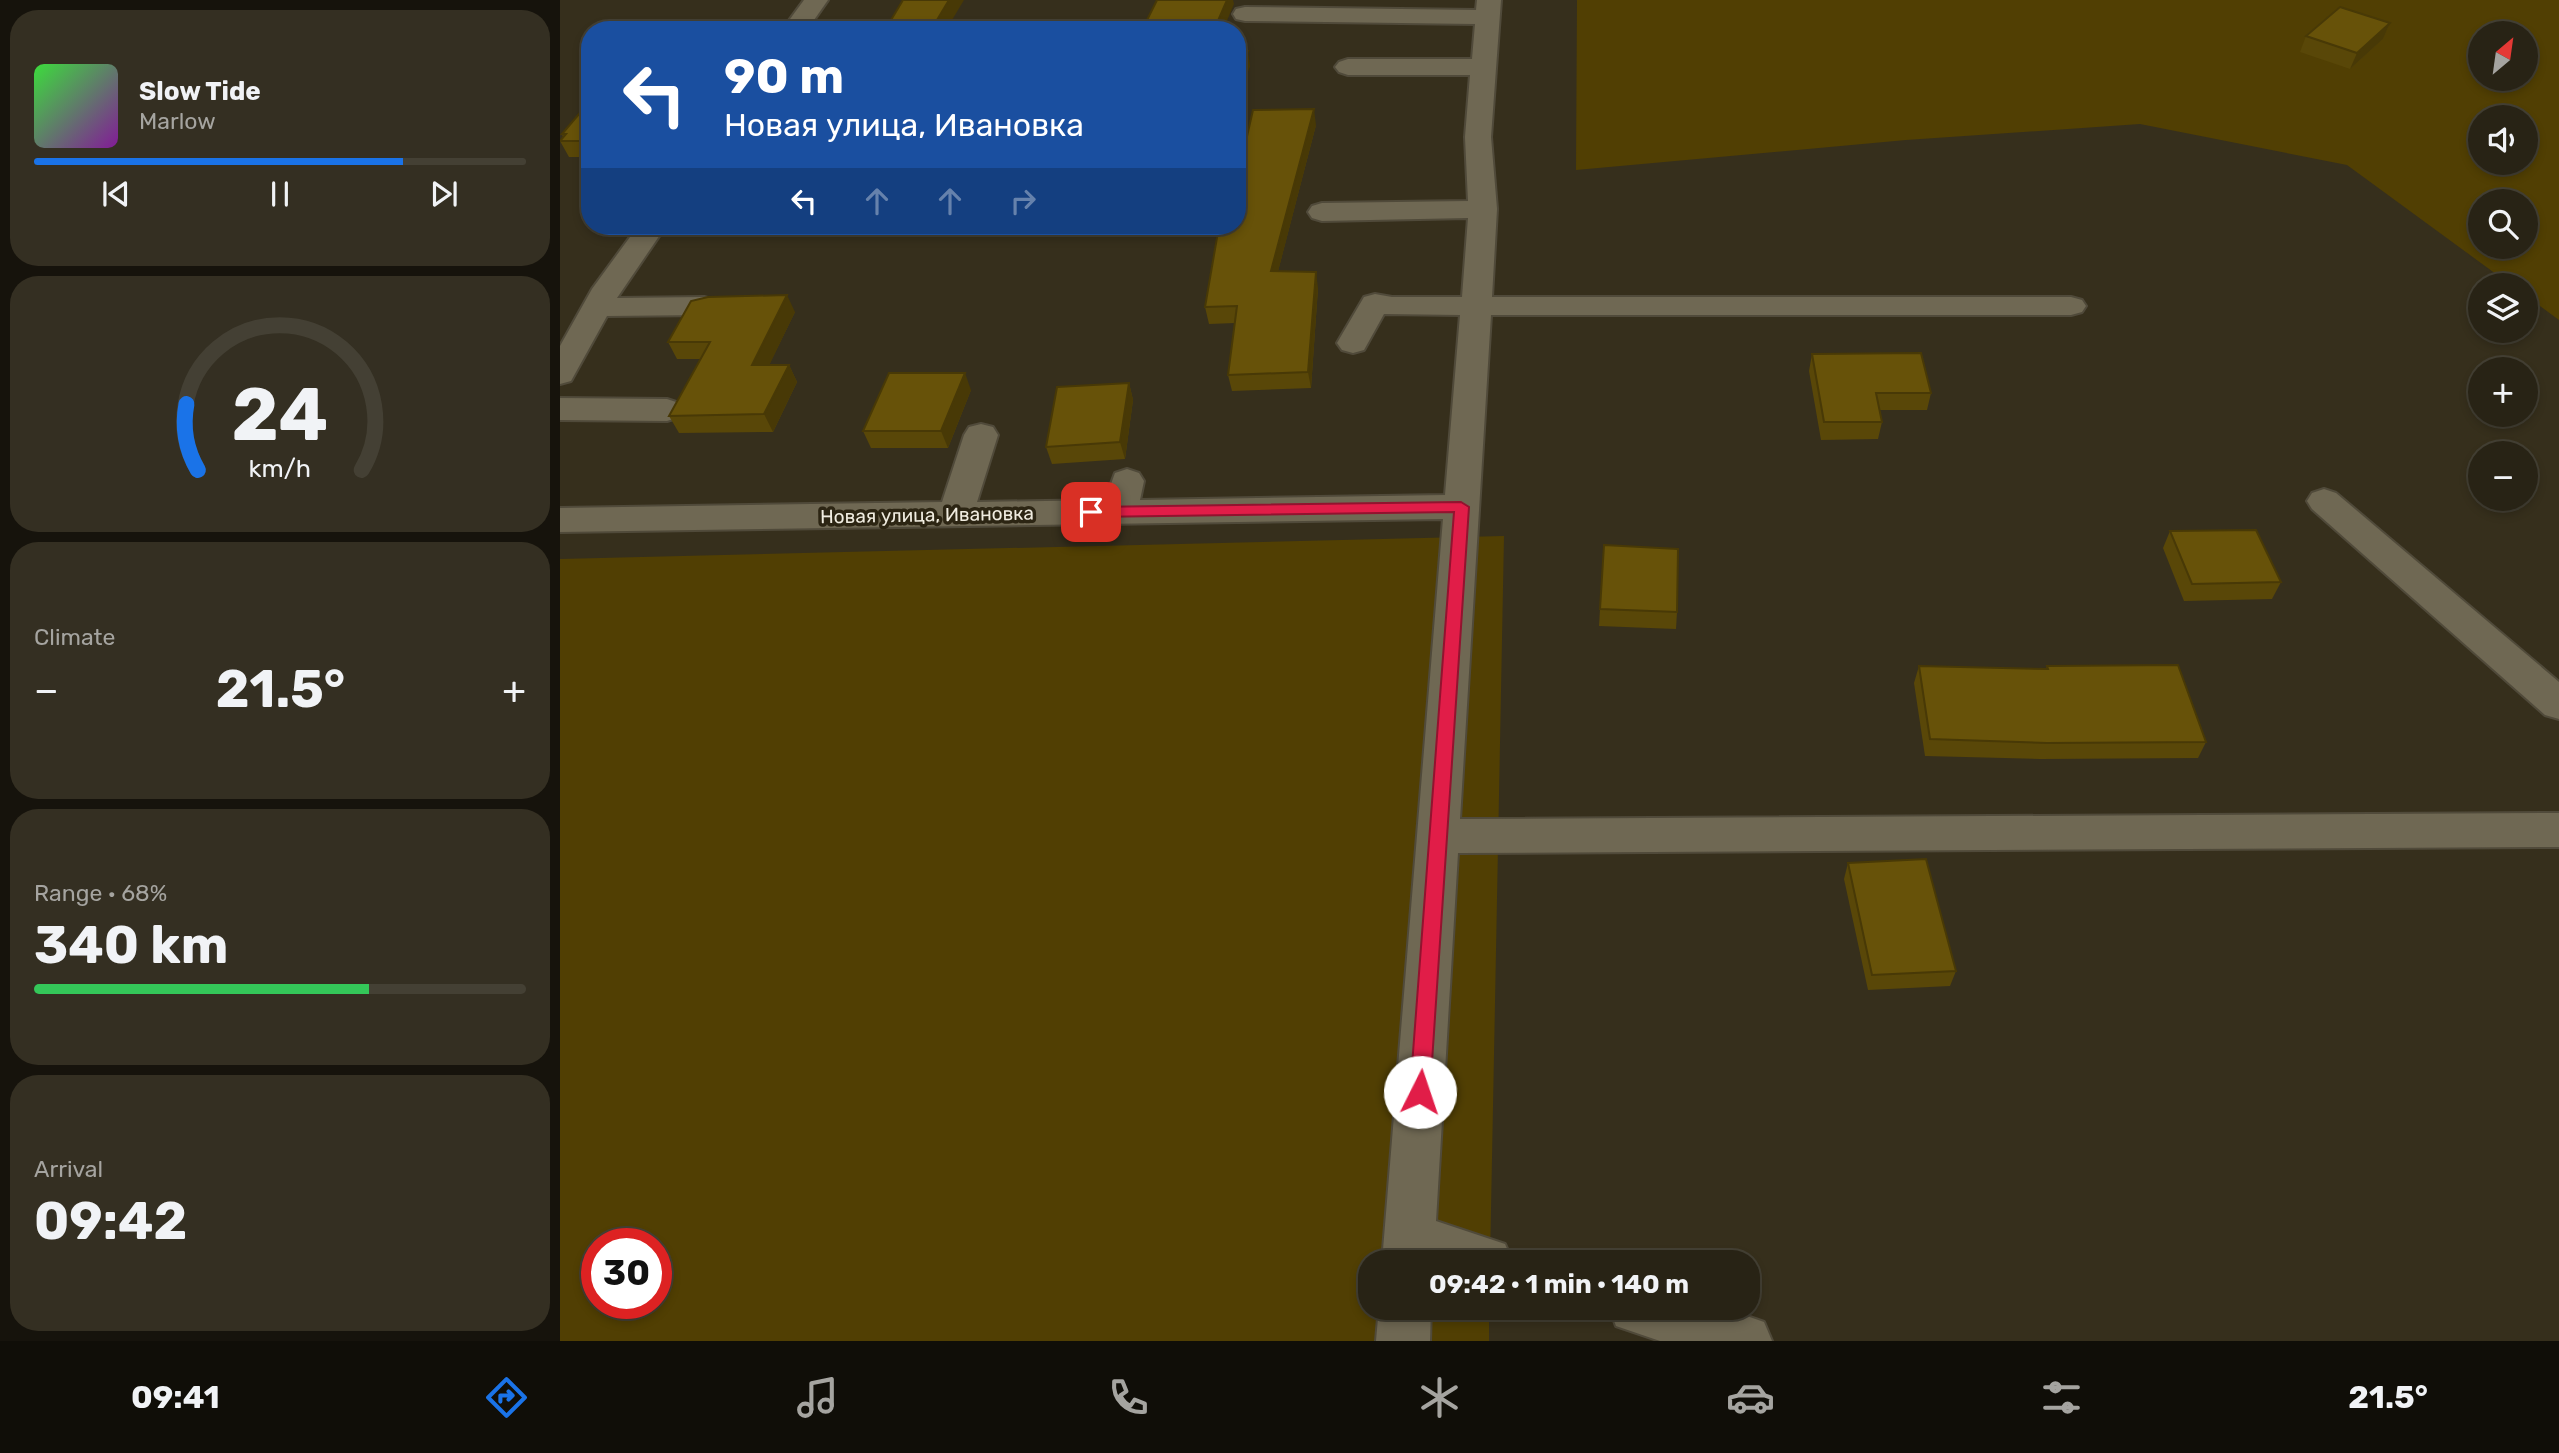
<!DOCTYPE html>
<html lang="en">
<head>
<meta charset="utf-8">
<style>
	:root { --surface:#282315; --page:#342f22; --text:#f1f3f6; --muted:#a5a4a0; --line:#444034; --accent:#1a73e8 }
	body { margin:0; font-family:Rubik,sans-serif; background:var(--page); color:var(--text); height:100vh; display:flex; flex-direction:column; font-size:26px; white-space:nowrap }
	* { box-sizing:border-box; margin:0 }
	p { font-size:23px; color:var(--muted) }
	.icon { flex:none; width:38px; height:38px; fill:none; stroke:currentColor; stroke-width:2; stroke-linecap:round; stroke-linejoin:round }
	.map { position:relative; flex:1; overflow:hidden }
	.sheet { display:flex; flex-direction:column; gap:10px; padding:10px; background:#16130c; width:560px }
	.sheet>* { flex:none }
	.banner { position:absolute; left:21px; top:21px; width:665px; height:214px; border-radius:28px; box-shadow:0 4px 10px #0003,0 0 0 2px var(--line); background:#1a4fa0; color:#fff; overflow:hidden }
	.needle { width:46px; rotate:29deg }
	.buttons { position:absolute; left:1908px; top:21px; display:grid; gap:14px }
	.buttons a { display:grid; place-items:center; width:70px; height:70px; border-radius:50%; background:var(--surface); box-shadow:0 4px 10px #0003,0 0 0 2px var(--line); font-size:35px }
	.speed { position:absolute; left:21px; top:1228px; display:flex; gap:14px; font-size:35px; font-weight:700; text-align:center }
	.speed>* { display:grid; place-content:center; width:91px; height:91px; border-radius:50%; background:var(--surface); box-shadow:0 4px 10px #0003,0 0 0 2px var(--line); line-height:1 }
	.speed .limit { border:10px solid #d22; background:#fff; color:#111 }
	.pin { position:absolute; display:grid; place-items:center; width:60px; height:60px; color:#fff; margin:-30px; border-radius:14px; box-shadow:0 4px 10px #0006 }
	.me { position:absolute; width:77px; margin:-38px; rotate:4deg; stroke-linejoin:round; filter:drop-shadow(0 0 5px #0008) }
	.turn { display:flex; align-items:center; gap:24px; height:147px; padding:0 28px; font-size:32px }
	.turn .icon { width:91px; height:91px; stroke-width:2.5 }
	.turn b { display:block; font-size:49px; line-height:60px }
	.lanes { display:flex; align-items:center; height:66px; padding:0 28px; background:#0003; justify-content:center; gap:35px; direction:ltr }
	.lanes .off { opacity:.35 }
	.big { font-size:52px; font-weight:700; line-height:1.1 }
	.sheet .card { flex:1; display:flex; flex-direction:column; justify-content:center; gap:10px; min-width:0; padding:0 24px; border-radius:28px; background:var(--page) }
	.sheet .dial { align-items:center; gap:0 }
	.dial svg { height:182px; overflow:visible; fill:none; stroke:var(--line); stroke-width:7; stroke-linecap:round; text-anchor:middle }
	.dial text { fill:var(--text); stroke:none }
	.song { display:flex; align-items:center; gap:21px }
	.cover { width:84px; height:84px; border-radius:10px; background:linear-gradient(135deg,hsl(120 70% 55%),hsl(290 70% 35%)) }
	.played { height:7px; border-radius:4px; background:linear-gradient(90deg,var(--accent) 75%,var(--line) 75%) }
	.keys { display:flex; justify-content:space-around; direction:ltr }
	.heat { display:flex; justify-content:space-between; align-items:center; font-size:38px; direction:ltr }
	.charge { height:10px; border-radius:5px; background:linear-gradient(90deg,#34c759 68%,var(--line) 0) }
	.trip { position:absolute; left:798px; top:1250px; width:402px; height:70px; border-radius:28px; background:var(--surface); box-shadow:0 4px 10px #0003,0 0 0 2px var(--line); font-weight:700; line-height:70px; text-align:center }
	.dock { display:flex; height:112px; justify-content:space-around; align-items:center; background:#100e08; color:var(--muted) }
	.dock .icon { width:49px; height:49px }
	.dock .on { color:var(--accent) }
	.dock b { font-size:32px; color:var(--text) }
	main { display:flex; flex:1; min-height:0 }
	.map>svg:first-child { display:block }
	.green { fill:#513f03; fill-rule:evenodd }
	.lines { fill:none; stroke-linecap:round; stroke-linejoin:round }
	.minor-casing { stroke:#504a3a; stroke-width:4 }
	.minor { fill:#6f6853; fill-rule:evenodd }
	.wall { fill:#594708 }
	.shaded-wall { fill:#483906 }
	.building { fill:#675209; stroke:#483906; stroke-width:2 }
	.route { fill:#e11d48; stroke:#92132f; stroke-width:2 }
	.labels { text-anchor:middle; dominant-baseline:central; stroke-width:7; stroke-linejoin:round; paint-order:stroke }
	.street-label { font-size:19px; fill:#f0ece0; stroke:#2c2513 }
</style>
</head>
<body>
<main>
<section class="sheet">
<div class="card">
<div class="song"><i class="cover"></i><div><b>Slow Tide</b><p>Marlow</p></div></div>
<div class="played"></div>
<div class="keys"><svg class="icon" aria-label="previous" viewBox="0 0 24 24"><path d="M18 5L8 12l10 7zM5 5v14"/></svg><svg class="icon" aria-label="pause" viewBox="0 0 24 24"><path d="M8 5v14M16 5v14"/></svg><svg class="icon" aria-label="next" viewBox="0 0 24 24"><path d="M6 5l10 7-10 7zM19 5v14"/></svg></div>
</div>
<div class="card dial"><svg viewBox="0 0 100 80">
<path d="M14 69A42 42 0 1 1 86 69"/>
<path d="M14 69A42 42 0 0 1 9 40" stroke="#1a73e8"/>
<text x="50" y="56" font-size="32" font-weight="700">24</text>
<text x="50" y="72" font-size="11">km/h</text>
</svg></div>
<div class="card"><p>Climate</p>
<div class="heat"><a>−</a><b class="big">21.5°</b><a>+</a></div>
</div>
<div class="card"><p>Range · 68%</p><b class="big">340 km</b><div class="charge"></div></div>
<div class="card"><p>Arrival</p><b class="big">09:42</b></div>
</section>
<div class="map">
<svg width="1999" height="1341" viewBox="0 0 1999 1341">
	<rect width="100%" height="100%" fill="#362f1c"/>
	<g class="green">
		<path d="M1017,0H1999V320L1965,295V285H1951L1787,165L1580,124L1346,140L1016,170ZM1920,33H1965V79H1920ZM1920,117H1965V163H1920ZM1920,201H1965V247H1920Z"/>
		<path d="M944,536L930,1262H810V1307H929V1341H0V559ZM37,1244H96V1304H37Z"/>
	</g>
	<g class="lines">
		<g class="minor-casing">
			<g id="minor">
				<path d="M244,0H268L247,30H222Z"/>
				<path d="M917,0H941L931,137L937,209L932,297H1511L1522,300L1526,306L1522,312L1511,315H931L900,819L1999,813V847L898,853L876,1221L945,1244L953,1262H822L883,519L0,532V508L382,502L404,435L409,427L421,424L433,427L438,435L417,502L545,500L555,473L567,469L579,473L584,481L580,500L885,495L900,315L824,314L804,350L793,353L782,350L777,343L804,297L815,294L832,297H902L908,218L762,221L752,218L748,212L752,206L762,203L908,201L905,137L910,75H788L779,72L775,67L779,62L788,59H912L915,24L685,21L676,19L673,14L676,9L685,7L916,10Z"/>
				<path d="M78,226H106L57,298L144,297L155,300L159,306L155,312L144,315L47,316L11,381L0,384V346L32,289Z"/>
				<path d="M0,398L107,399L119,403L123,410L119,417L107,421L0,420Z"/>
				<path d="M1764,489L1776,493L1999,682V719L1985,715L1752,509L1747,501L1752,493Z"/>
				<path d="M819,1307H871L870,1341H816Z"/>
				<path d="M1049,1307H1161L1204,1322L1212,1341H1100L1056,1326Z"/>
			</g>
		</g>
		<use href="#minor" class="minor"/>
	</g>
	<g class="wall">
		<path d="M1830,23L1823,39L1790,69L1740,52L1746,36Z"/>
		<path d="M30,101V157H9L0,141L3,137L2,134Z"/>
		<path d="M756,125L718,271L758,288L751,388L672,391L668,375L675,323L649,324L645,307Z"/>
		<path d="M235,312L209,365H229L237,382L213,432L119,433L109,416L141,359H117L108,342Z"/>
		<path d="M1252,354L1371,393L1367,410H1319L1322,422L1318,439L1261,440L1249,371Z"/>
		<path d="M569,383L573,400L565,459L492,464L486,447Z"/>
		<path d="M411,390L388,448H311L303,431Z"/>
		<path d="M1610,531L1721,582L1712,599L1624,601L1603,548Z"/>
		<path d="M1040,609L1117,612L1116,629L1039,626Z"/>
		<path d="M1359,666L1486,669L1487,666L1646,742L1638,758L1480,759L1365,756L1354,683Z"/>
		<path d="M1288,863L1396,971L1390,986L1308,990L1284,879Z"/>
	</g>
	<g class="shaded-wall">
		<path d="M389,0H404L386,30H371Z"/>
		<path d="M667,0H673L674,4L663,30H654Z"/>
		<path d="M162,21L166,30H155Z"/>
		<path d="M1830,23L1823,39L1790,69L1797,53Z"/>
		<path d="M688,51L690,66L677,105V83Z"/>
		<path d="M754,109L756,125L714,287L711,271Z"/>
		<path d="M756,272L758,288L751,388L748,372Z"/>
		<path d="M227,295L235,312L201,382L192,365Z"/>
		<path d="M229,365L237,382L213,432L204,414Z"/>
		<path d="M405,373L411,390L388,448L381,431Z"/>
		<path d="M569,383L573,400L565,459L560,442Z"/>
	</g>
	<g class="building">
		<path d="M343,0H389L371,30H325Z"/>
		<path d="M597,0H667L654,30H582Z"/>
		<path d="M1780,7L1830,23L1797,53L1746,36Z"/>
		<path d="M103,20L162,21L155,30H94Z"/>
		<path d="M677,51H688L677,83Z"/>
		<path d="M30,101V141H0L6,134H2Z"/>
		<path d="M754,109L711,271L756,272L748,372L668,375L677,306L645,307L659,226H677V180L693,110Z"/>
		<path d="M227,295L192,365H229L204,414L109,416L150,342H108L131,301L148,297Z"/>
		<path d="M1361,353L1371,393H1316L1322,422H1264L1252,354Z"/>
		<path d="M329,373H405L381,431H303Z"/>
		<path d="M569,383L560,442L486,447L497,387Z"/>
		<path d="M1696,530L1721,582L1632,584L1610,531Z"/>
		<path d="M1044,545L1118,549L1117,612L1040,609Z"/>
		<path d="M1618,665L1646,742L1487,743L1370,739L1359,666L1488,669L1487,666Z"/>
		<path d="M1366,859L1396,971L1312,975L1288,863Z"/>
	</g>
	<path class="route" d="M901,502L909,507L870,1092L867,1099L860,1101L853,1099L850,1092L894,512L531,517L524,512L531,507Z"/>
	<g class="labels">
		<g class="street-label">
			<text transform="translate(367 515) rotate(-1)">Новая улица, Ивановка</text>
		</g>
	</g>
</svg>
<div class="buttons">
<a><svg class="needle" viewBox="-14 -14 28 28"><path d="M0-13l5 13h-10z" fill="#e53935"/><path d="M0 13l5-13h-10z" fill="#a5a4a0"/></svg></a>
<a><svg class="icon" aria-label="sound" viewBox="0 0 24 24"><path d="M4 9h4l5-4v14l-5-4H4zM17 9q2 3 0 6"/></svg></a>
<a><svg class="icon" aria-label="search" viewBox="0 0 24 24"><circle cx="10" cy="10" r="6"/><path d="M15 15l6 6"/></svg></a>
<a><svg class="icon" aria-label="layers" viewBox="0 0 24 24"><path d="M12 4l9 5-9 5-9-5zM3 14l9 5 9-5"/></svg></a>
<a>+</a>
<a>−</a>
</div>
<div class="speed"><div class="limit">30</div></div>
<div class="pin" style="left:531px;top:512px;background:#d93025"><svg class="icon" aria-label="arrive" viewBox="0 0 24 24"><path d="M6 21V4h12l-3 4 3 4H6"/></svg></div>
<svg class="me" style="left:860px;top:1092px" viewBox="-20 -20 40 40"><circle r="19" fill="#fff"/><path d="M0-13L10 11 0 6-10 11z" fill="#e11d48"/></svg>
<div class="trip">09:42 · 1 min · 140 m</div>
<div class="banner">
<div class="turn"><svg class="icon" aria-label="left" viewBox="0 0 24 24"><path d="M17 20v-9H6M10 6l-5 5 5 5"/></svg><div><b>90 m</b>Новая улица, Ивановка</div></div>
<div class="lanes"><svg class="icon" aria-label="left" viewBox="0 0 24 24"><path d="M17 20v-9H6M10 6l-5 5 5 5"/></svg><svg class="icon off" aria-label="ahead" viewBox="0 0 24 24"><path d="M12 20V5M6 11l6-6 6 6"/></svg><svg class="icon off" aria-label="ahead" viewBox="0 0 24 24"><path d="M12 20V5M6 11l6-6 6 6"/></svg><svg class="icon off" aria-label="right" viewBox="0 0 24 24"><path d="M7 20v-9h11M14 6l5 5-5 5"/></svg></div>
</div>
</div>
</main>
<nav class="dock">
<b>09:41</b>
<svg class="icon on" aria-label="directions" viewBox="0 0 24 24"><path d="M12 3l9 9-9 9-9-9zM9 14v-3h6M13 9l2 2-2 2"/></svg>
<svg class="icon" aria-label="music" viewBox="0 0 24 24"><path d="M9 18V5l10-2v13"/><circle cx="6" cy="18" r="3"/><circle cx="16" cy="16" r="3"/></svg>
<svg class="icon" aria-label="phone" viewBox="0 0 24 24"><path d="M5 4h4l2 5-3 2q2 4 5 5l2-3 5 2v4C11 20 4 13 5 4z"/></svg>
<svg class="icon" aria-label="climate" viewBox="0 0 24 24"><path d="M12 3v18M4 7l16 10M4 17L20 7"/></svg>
<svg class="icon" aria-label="car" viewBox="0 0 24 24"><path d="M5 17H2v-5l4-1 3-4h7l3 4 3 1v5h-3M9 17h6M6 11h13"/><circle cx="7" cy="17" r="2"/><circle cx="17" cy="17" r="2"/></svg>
<svg class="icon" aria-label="filters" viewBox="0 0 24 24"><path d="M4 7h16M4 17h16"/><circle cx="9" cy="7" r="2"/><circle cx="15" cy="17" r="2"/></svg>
<b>21.5°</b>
</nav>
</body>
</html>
